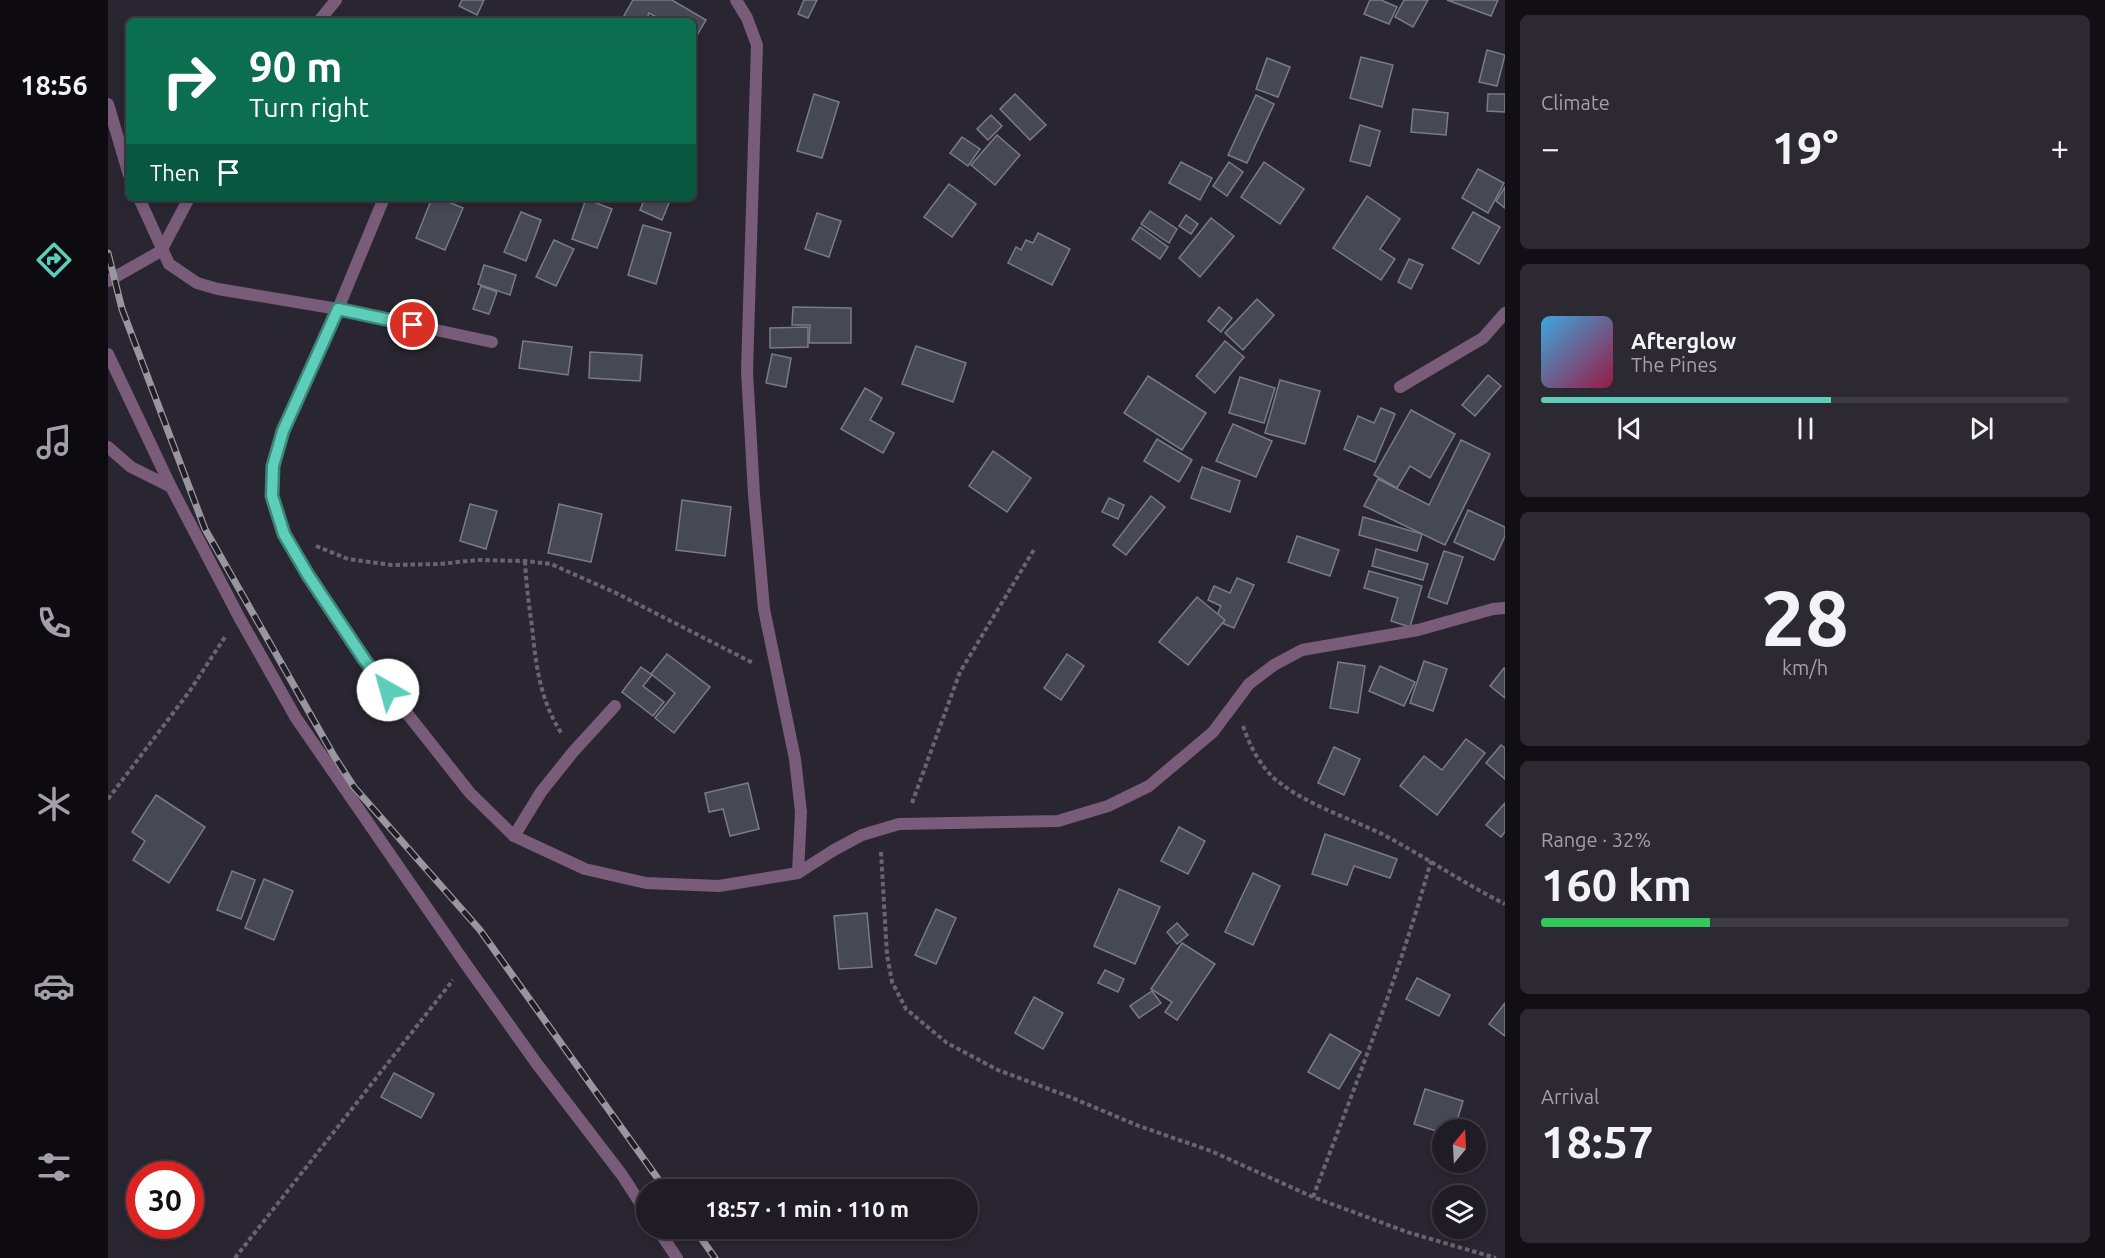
<!DOCTYPE html>
<html lang="en">
<head>
<meta charset="utf-8">
<style>
	:root { --surface:#201c25; --page:#2d2932; --text:#f1f3f6; --muted:#a2a1a7; --line:#3d3a42; --accent:#5dceb9 }
	body { margin:0; font-family:Ubuntu,sans-serif; background:var(--page); color:var(--text); height:100vh; display:flex; flex-direction:column; font-size:22px; white-space:nowrap }
	* { box-sizing:border-box; margin:0 }
	p { font-size:20px; color:var(--muted) }
	.icon { flex:none; width:33px; height:33px; fill:none; stroke:currentColor; stroke-width:2; stroke-linecap:round; stroke-linejoin:round }
	.map { position:relative; flex:1; overflow:hidden }
	.details { display:flex; flex-direction:column; gap:15px; padding:15px; background:#120f14; width:600px }
	.details>* { flex:none }
	.guide { position:absolute; left:18px; top:18px; width:570px; height:183px; border-radius:9px; box-shadow:0 3px 9px #0003,0 0 0 2px var(--line); background:#0b6e4f; color:#fff; overflow:hidden }
	.needle { width:39px; rotate:18deg }
	.controls { position:absolute; left:1324px; top:1119px; display:grid; gap:12px }
	.controls a { display:grid; place-items:center; width:54px; height:54px; border-radius:50%; background:var(--surface); box-shadow:0 3px 9px #0003,0 0 0 2px var(--line); font-size:30px }
	.speed { position:absolute; left:18px; top:1161px; display:flex; gap:12px; font-size:30px; font-weight:700; text-align:center }
	.speed>* { display:grid; place-content:center; width:78px; height:78px; border-radius:50%; background:var(--surface); box-shadow:0 3px 9px #0003,0 0 0 2px var(--line); line-height:1 }
	.speed .limit { border:9px solid #d22; background:#fff; color:#111 }
	.pin { position:absolute; display:grid; place-items:center; width:51px; height:51px; color:#fff; margin:-26px; border:3px solid #fff; border-radius:50%; box-shadow:0 2px 6px #0007 }
	.me { position:absolute; width:66px; margin:-33px; rotate:322deg; stroke-linejoin:round; filter:drop-shadow(0 0 4px #0008) }
	.turn { display:flex; align-items:center; gap:21px; height:126px; padding:0 24px; font-size:27px }
	.turn .icon { width:78px; height:78px; stroke-width:2.5 }
	.turn b { display:block; font-size:42px; line-height:51px }
	.then { display:flex; align-items:center; height:57px; padding:0 24px; background:#0003; gap:12px; font-size:22px }
	.big { font-size:45px; font-weight:600; line-height:1.1 }
	.details .tile { flex:1; display:flex; flex-direction:column; justify-content:center; gap:9px; min-width:0; padding:0 21px; border-radius:9px; background:var(--page) }
	.details .dial { align-items:center; gap:0 }
	.dial b { font-size:78px; line-height:1 }
	.song { display:flex; align-items:center; gap:18px }
	.cover { width:72px; height:72px; border-radius:9px; background:linear-gradient(135deg,hsl(200 70% 55%),hsl(340 70% 35%)) }
	.played { height:6px; border-radius:3px; background:linear-gradient(90deg,var(--accent) 55%,var(--line) 55%) }
	.keys { display:flex; justify-content:space-around; direction:ltr }
	.heat { display:flex; justify-content:space-between; align-items:center; font-size:33px; direction:ltr }
	.charge { height:9px; border-radius:4px; background:linear-gradient(90deg,#34c759 32%,var(--line) 0) }
	.trip { position:absolute; left:528px; top:1179px; width:342px; height:60px; border-radius:30px; background:var(--surface); box-shadow:0 3px 9px #0003,0 0 0 2px var(--line); font-weight:600; line-height:60px; text-align:center }
	main { display:flex; flex:1; min-height:0 }
	.menu { display:flex; flex-direction:column; width:108px; justify-content:space-around; align-items:center; background:#0d0b0f; color:var(--muted) }
	.menu .icon { width:42px; height:42px }
	.menu .current { color:var(--accent) }
	.menu b { font-size:27px; color:var(--text) }
	.map>svg:first-child { display:block }
	.building { fill:#464854; stroke:#797b88; stroke-width:1.5 }
	.lines { fill:none; stroke-linecap:round; stroke-linejoin:round }
	.path { stroke:#69656f; stroke-width:4; stroke-dasharray:4.5 3; stroke-linecap:butt }
	.minor { stroke:#795b7a; stroke-width:12 }
	.rail-casing { stroke:#99969f; stroke-width:7 }
	.rail { stroke:#201d27; stroke-width:4.5; stroke-dasharray:14; stroke-linecap:butt }
	.route-casing { stroke:#3c8678; stroke-width:15 }
	.route { stroke:#5dceb9; stroke-width:10 }
</style>
</head>
<body>
<main>
<nav class="menu">
<b>18:56</b>
<svg class="icon current" aria-label="directions" viewBox="0 0 24 24"><path d="M12 3l9 9-9 9-9-9zM9 14v-3h6M13 9l2 2-2 2"/></svg>
<svg class="icon" aria-label="music" viewBox="0 0 24 24"><path d="M9 18V5l10-2v13"/><circle cx="6" cy="18" r="3"/><circle cx="16" cy="16" r="3"/></svg>
<svg class="icon" aria-label="phone" viewBox="0 0 24 24"><path d="M5 4h4l2 5-3 2q2 4 5 5l2-3 5 2v4C11 20 4 13 5 4z"/></svg>
<svg class="icon" aria-label="climate" viewBox="0 0 24 24"><path d="M12 3v18M4 7l16 10M4 17L20 7"/></svg>
<svg class="icon" aria-label="car" viewBox="0 0 24 24"><path d="M5 17H2v-5l4-1 3-4h7l3 4 3 1v5h-3M9 17h6M6 11h13"/><circle cx="7" cy="17" r="2"/><circle cx="17" cy="17" r="2"/></svg>
<svg class="icon" aria-label="filters" viewBox="0 0 24 24"><path d="M4 7h16M4 17h16"/><circle cx="9" cy="7" r="2"/><circle cx="15" cy="17" r="2"/></svg>
</nav>
<div class="map">
<svg width="1397" height="1258" viewBox="0 0 1397 1258">
	<rect width="100%" height="100%" fill="#2a2631"/>
	<g class="building">
		<path d="M354,0H376L369,15L351,6Z"/>
		<path d="M525,0H564L598,20L585,42V21H556L541,13L538,21H513Z"/>
		<path d="M696,0H709L700,18L690,14Z"/>
		<path d="M1262,0H1273L1289,7L1281,24L1256,14Z"/>
		<path d="M1296,0H1320L1305,27L1287,17Z"/>
		<path d="M1339,0H1390L1383,16Z"/>
		<path d="M1379,50L1397,55L1389,86L1371,82Z"/>
		<path d="M1253,57L1285,65L1274,107L1242,98Z"/>
		<path d="M1159,58L1182,67L1170,97L1148,89Z"/>
		<path d="M706,94L731,102L714,158L689,151Z"/>
		<path d="M907,94L938,125L922,140L892,109Z"/>
		<path d="M1380,94H1397V112L1379,111Z"/>
		<path d="M1148,95L1166,104L1139,163L1120,155Z"/>
		<path d="M1305,109L1340,113L1338,135L1303,132Z"/>
		<path d="M883,115L894,126L880,140L869,129Z"/>
		<path d="M1252,125L1272,131L1262,166L1242,161Z"/>
		<path d="M889,135L912,155L887,185L863,165Z"/>
		<path d="M854,137L872,149L860,166L842,153Z"/>
		<path d="M1073,162L1104,178L1092,200L1061,183Z"/>
		<path d="M1121,162L1135,172L1119,196L1105,186Z"/>
		<path d="M1156,162L1196,189L1172,224L1133,197Z"/>
		<path d="M1370,169L1396,183L1380,213L1354,198Z"/>
		<path d="M841,184L868,204L844,237L816,217Z"/>
		<path d="M1397,187V208L1388,201Z"/>
		<path d="M1259,196L1292,219L1272,249L1287,259L1273,280L1225,248Z"/>
		<path d="M324,198H331L355,208L337,250L308,238Z"/>
		<path d="M537,198H563L554,220L532,210Z"/>
		<path d="M478,199L504,209L489,248L464,239Z"/>
		<path d="M1042,211L1069,229L1061,243L1033,224Z"/>
		<path d="M413,212L433,220L418,261L396,252Z"/>
		<path d="M1365,212L1392,227L1371,264L1344,248Z"/>
		<path d="M709,213L733,221L721,257L697,249Z"/>
		<path d="M1078,215L1090,224L1083,234L1071,226Z"/>
		<path d="M1103,218L1126,236L1092,277L1071,258Z"/>
		<path d="M535,225L563,233L548,284L520,275Z"/>
		<path d="M1032,227L1060,247L1052,259L1024,239Z"/>
		<path d="M930,233L962,249L944,285L900,263L908,247L913,250L918,240L925,243Z"/>
		<path d="M446,240L466,249L448,286L428,277Z"/>
		<path d="M1301,259L1315,265L1303,289L1290,282Z"/>
		<path d="M376,265L408,275L402,295L370,284Z"/>
		<path d="M373,286L389,292L381,314L365,309Z"/>
		<path d="M1149,299L1166,315L1135,350L1117,333Z"/>
		<path d="M685,307L743,308V343H701L702,325H684Z"/>
		<path d="M1111,307L1124,318L1113,332L1100,321Z"/>
		<path d="M700,327V347L662,348V328Z"/>
		<path d="M415,341L464,347L460,375L411,368Z"/>
		<path d="M1117,341L1136,357L1107,393L1088,376Z"/>
		<path d="M808,346L858,363L845,402L794,384Z"/>
		<path d="M482,352L534,355L532,381L481,378Z"/>
		<path d="M664,354L683,358L678,387L658,383Z"/>
		<path d="M1380,375L1393,386L1367,416L1354,405Z"/>
		<path d="M1040,376L1098,413L1074,450L1016,413Z"/>
		<path d="M1132,377L1167,388L1156,423L1121,413Z"/>
		<path d="M1172,380L1212,391L1197,444L1157,433Z"/>
		<path d="M757,388L774,398L762,420L786,433L775,453L733,429Z"/>
		<path d="M1273,408L1287,414L1267,462L1236,449L1250,416L1266,423Z"/>
		<path d="M1303,410L1347,434L1322,478L1302,466L1289,488L1266,475Z"/>
		<path d="M1125,424L1164,441L1148,477L1108,461Z"/>
		<path d="M1049,439L1084,460L1071,482L1036,461Z"/>
		<path d="M1353,440L1382,454L1337,545L1256,506L1270,479L1321,505Z"/>
		<path d="M885,451L923,478L899,512L861,486Z"/>
		<path d="M1094,467L1132,481L1122,512L1083,498Z"/>
		<path d="M1043,496L1057,507L1018,555L1005,545Z"/>
		<path d="M1001,498L1016,505L1010,519L994,512Z"/>
		<path d="M574,500L623,507L617,556L568,550Z"/>
		<path d="M362,504L389,511L378,549L352,541Z"/>
		<path d="M451,504L494,514L483,562L440,553Z"/>
		<path d="M1360,510L1397,527V536L1386,560L1346,542Z"/>
		<path d="M1255,517L1314,534L1309,551L1251,535Z"/>
		<path d="M1189,536L1231,550L1222,576L1180,562Z"/>
		<path d="M1268,549L1320,564L1315,580L1264,566Z"/>
		<path d="M1336,551L1355,557L1339,604L1320,597Z"/>
		<path d="M1261,571L1314,586L1302,627L1283,621L1290,598L1256,588Z"/>
		<path d="M1129,578L1146,585L1126,628L1107,620L1113,606L1100,600L1106,586L1122,593Z"/>
		<path d="M1089,597L1117,620L1080,665L1051,642Z"/>
		<path d="M559,654L602,687L566,733L547,718L567,693L543,674Z"/>
		<path d="M959,654L976,666L953,700L936,688Z"/>
		<path d="M1316,661L1339,669L1325,711L1302,703Z"/>
		<path d="M1230,662L1257,666L1250,713L1222,708Z"/>
		<path d="M1272,666L1307,682L1296,706L1261,691Z"/>
		<path d="M533,667L544,675L535,686L556,702L545,716L514,692Z"/>
		<path d="M1396,668H1397V698L1382,686Z"/>
		<path d="M1358,739L1377,753L1329,815L1292,786L1316,756L1334,770Z"/>
		<path d="M1393,745L1397,748V779L1378,763Z"/>
		<path d="M1226,747L1252,759L1236,795L1210,783Z"/>
		<path d="M640,783L651,829L622,836L615,809L601,812L597,793Z"/>
		<path d="M48,795L97,827L61,883L25,860L37,841L24,832Z"/>
		<path d="M1397,803V832L1393,837L1378,825Z"/>
		<path d="M1071,827L1097,841L1080,874L1053,861Z"/>
		<path d="M1217,834L1289,859L1282,878L1246,866L1239,885L1204,874Z"/>
		<path d="M124,871L147,880L133,919L109,910Z"/>
		<path d="M1145,873L1172,886L1145,945L1117,932Z"/>
		<path d="M156,879L185,891L166,940L137,928Z"/>
		<path d="M1011,889L1052,907L1027,964L986,946Z"/>
		<path d="M828,909L848,918L828,964L807,955Z"/>
		<path d="M759,913L764,967L731,969L726,916Z"/>
		<path d="M1069,923L1080,935L1069,944L1059,932Z"/>
		<path d="M1074,943L1107,964L1069,1020L1057,1012L1064,1002L1043,989Z"/>
		<path d="M997,970L1016,979L1010,992L990,983Z"/>
		<path d="M1309,978L1342,995L1331,1016L1298,999Z"/>
		<path d="M1044,991L1053,1003L1031,1018L1022,1006Z"/>
		<path d="M926,997L955,1013L935,1049L907,1033Z"/>
		<path d="M1397,1003V1036L1381,1024Z"/>
		<path d="M1222,1034L1253,1052L1231,1089L1200,1072Z"/>
		<path d="M286,1073L326,1094L313,1118L273,1097Z"/>
		<path d="M1317,1089L1355,1101L1346,1130H1335V1133L1306,1124Z"/>
	</g>
	<g class="lines">
		<g class="path">
			<path d="M208,546L240,559L284,565L332,564L369,560L417,561L443,564L508,593L645,663"/>
			<path d="M417,561C418,583 421,605 424,627C428,665 432,701 454,734"/>
			<path d="M1135,726C1142,746 1152,766 1168,780C1199,805 1239,817 1274,834C1316,856 1355,883 1397,904"/>
			<path d="M0,799L81,692L117,637"/>
			<path d="M804,803L852,672L927,548"/>
			<path d="M773,852L779,955L784,982L798,1009L839,1043L890,1070L962,1097L1031,1126L1103,1151L1205,1197L1299,1232L1388,1258"/>
			<path d="M1205,1197C1247,1086 1291,976 1323,861"/>
			<path d="M127,1258L345,980"/>
		</g>
		<g class="minor">
			<path d="M628,0L639,18L649,45L639,371L646,495L656,609L687,759L693,812L690,873"/>
			<path d="M211,21L228,0"/>
			<path d="M0,104L21,175"/>
			<path d="M31,198L61,264L89,283L110,289L230,309L384,342"/>
			<path d="M276,198L230,309L175,431L165,467L164,496L176,534L200,575L256,659L362,793L406,836L477,869L538,883L611,886L690,873L726,850L754,835L791,824L950,821L1000,806L1041,786L1105,732L1141,684L1166,665L1194,650L1310,630L1385,609L1397,608"/>
			<path d="M0,281L53,251L81,198"/>
			<path d="M0,354L63,487L131,617L188,718L357,963L429,1064L514,1175L538,1212"/>
			<path d="M1292,387L1375,338L1397,313"/>
			<path d="M0,447L23,467L63,487"/>
			<path d="M406,836L433,792L465,752L507,706"/>
			<path d="M549,1228L569,1258"/>
		</g>
		<g class="rail-casing">
			<g id="rail">
				<path d="M0,253L14,309L97,529L226,756L246,787L372,930L558,1190"/>
				<path d="M586,1228L607,1258"/>
			</g>
		</g>
		<use href="#rail" class="rail"/>
	</g>
	<g class="lines">
		<g class="route-casing">
			<path id="route" d="M280,690L256,659L200,575L176,534L164,496L165,466L175,431L230,309L305,325"/>
		</g>
		<use href="#route" class="route"/>
	</g>
</svg>
<div class="controls">
<a><svg class="needle" viewBox="-14 -14 28 28"><path d="M0-13l5 13h-10z" fill="#e53935"/><path d="M0 13l5-13h-10z" fill="#a2a1a7"/></svg></a>
<a><svg class="icon" aria-label="layers" viewBox="0 0 24 24"><path d="M12 4l9 5-9 5-9-5zM3 14l9 5 9-5"/></svg></a>
</div>
<div class="speed"><div class="limit">30</div></div>
<div class="pin" style="left:305px;top:325px;background:#d93025"><svg class="icon" aria-label="arrive" viewBox="0 0 24 24"><path d="M6 21V4h12l-3 4 3 4H6"/></svg></div>
<svg class="me" style="left:280px;top:690px" viewBox="-20 -20 40 40"><circle r="19" fill="#fff"/><path d="M0-13L10 11 0 6-10 11z" fill="#5dceb9"/></svg>
<div class="trip">18:57 · 1 min · 110 m</div>
<div class="guide">
<div class="turn"><svg class="icon" aria-label="right" viewBox="0 0 24 24"><path d="M7 20v-9h11M14 6l5 5-5 5"/></svg><div><b>90 m</b>Turn right</div></div>
<div class="then">Then<svg class="icon" aria-label="arrive" viewBox="0 0 24 24"><path d="M6 21V4h12l-3 4 3 4H6"/></svg></div>
</div>
</div>
<section class="details">
<div class="tile"><p>Climate</p>
<div class="heat"><a>−</a><b class="big">19°</b><a>+</a></div>
</div>
<div class="tile">
<div class="song"><i class="cover"></i><div><b>Afterglow</b><p>The Pines</p></div></div>
<div class="played"></div>
<div class="keys"><svg class="icon" aria-label="previous" viewBox="0 0 24 24"><path d="M18 5L8 12l10 7zM5 5v14"/></svg><svg class="icon" aria-label="pause" viewBox="0 0 24 24"><path d="M8 5v14M16 5v14"/></svg><svg class="icon" aria-label="next" viewBox="0 0 24 24"><path d="M6 5l10 7-10 7zM19 5v14"/></svg></div>
</div>
<div class="tile dial"><b>28</b><p>km/h</p></div>
<div class="tile"><p>Range · 32%</p><b class="big">160 km</b><div class="charge"></div></div>
<div class="tile"><p>Arrival</p><b class="big">18:57</b></div>
</section>
</main>
</body>
</html>
